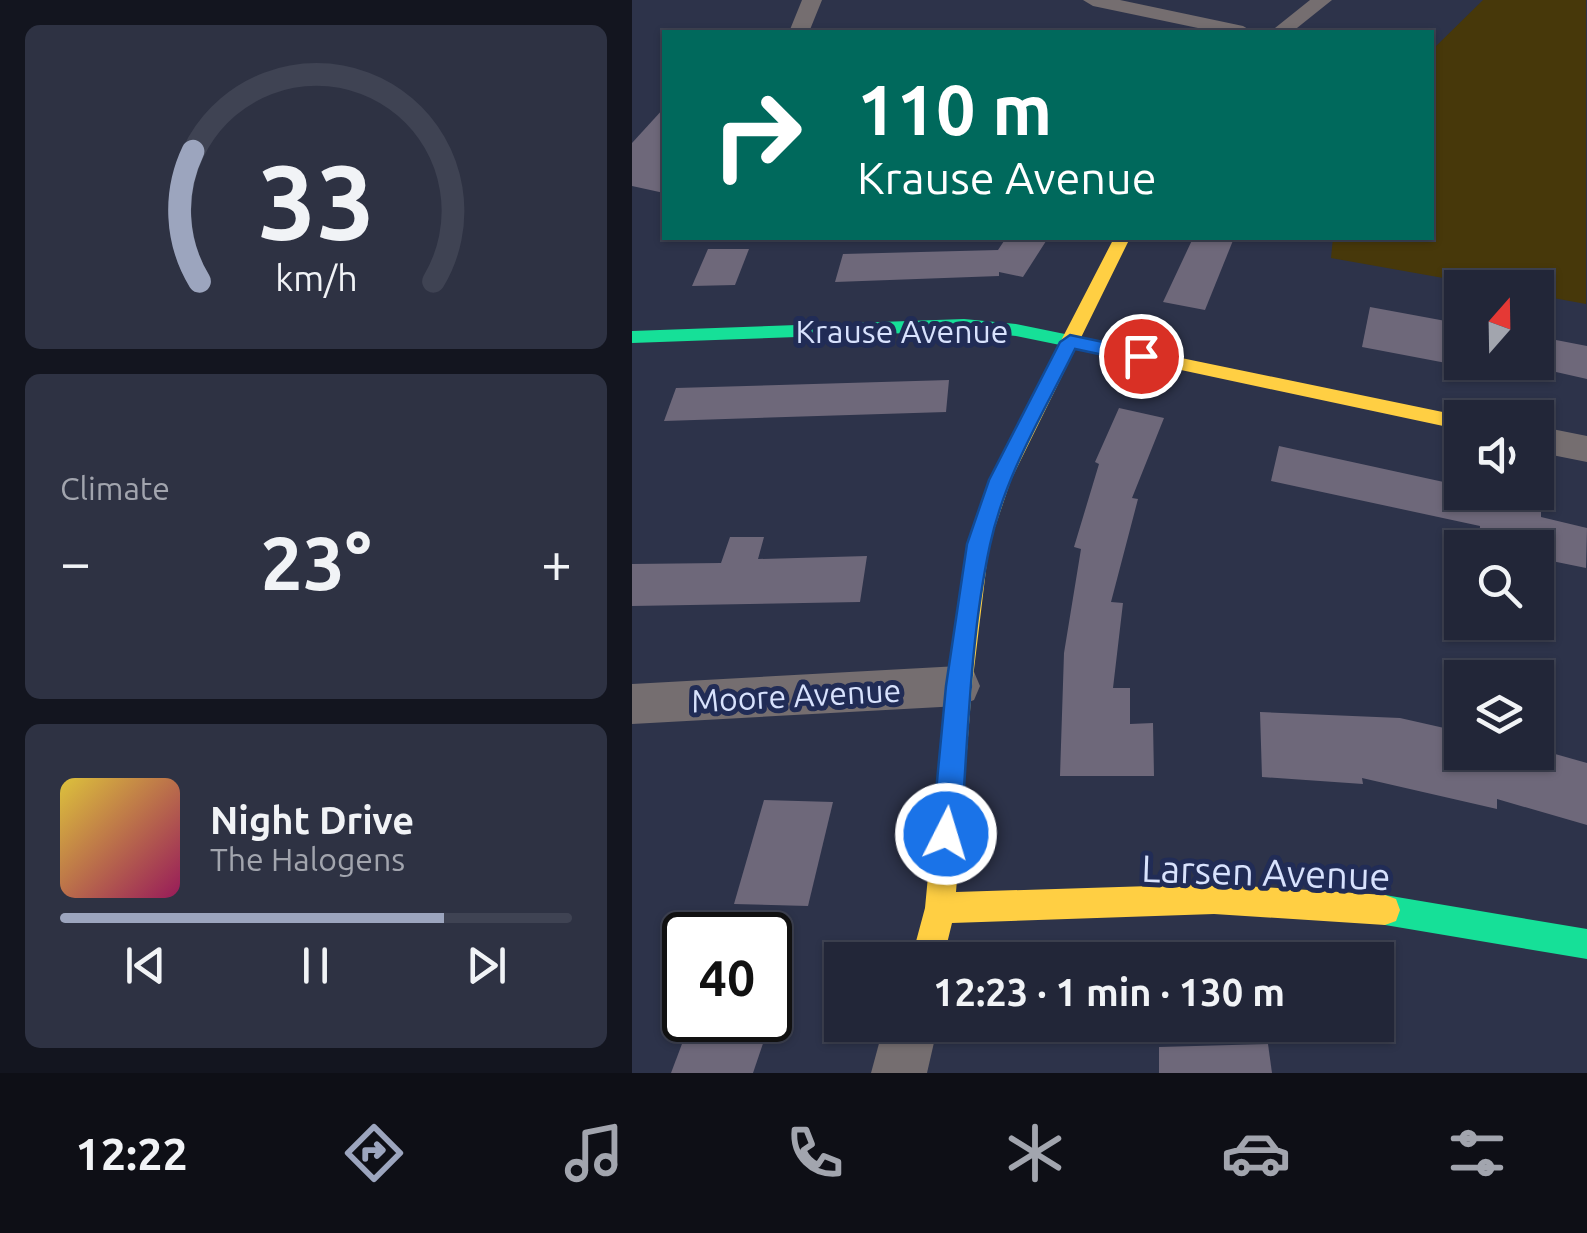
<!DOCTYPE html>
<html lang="en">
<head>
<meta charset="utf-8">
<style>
	:root { --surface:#222638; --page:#2e3243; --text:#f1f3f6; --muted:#a2a5ae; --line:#3f4353; --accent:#9ca5be }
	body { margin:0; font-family:Ubuntu,sans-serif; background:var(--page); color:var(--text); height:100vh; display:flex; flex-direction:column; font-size:38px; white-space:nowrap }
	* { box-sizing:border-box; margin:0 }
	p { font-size:32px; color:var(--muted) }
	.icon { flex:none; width:55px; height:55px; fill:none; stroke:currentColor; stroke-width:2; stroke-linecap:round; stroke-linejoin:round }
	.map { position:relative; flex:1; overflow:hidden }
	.sheet { display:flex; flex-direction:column; gap:25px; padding:25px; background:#13151f; width:632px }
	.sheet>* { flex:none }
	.banner { position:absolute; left:30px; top:30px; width:772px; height:210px; border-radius:0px; box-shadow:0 2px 8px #0004,0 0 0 2px var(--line); background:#00695c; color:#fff; overflow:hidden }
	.needle { width:65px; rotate:20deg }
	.controls { position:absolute; left:812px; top:270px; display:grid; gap:20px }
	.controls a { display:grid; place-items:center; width:110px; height:110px; border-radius:0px; background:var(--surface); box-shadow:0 2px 8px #0004,0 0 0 2px var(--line); font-size:50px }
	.speed { position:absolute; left:30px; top:912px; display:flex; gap:20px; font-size:50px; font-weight:700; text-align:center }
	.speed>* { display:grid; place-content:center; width:130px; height:130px; border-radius:50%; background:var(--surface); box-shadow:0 2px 8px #0004,0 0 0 2px var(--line); line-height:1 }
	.speed .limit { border:5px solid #111; border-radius:15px; background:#fff; color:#111 }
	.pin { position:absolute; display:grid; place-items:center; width:85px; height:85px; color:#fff; margin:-42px; border:5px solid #fff; border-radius:50%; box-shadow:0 2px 10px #0007 }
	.me { position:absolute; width:110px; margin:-55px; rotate:5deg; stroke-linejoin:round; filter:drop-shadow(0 0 8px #0008) }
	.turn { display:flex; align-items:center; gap:35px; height:210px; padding:0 30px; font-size:45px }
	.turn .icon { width:130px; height:130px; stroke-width:2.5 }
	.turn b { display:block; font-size:70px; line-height:85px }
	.big { font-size:75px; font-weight:700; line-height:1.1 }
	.sheet .card { flex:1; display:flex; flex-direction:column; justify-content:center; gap:15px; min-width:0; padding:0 35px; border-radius:15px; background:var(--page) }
	.sheet .dial { align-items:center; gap:0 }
	.dial svg { height:260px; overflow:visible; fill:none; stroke:var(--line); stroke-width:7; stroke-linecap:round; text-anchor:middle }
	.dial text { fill:var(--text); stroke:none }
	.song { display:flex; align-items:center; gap:30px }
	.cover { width:120px; height:120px; border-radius:15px; background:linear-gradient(135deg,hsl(50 70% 55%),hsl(330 70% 35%)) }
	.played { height:10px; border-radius:5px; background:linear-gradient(90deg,var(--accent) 75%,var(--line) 75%) }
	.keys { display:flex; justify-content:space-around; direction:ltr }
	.heat { display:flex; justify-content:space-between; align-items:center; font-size:55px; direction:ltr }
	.trip { position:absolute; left:192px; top:942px; width:570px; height:100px; border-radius:0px; background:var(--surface); box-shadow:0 2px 8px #0004,0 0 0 2px var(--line); font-weight:700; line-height:100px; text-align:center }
	.dock { display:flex; height:160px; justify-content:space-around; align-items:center; background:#0e0f16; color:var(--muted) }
	.dock .icon { width:70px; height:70px }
	.dock .selected { color:var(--accent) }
	.dock b { font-size:45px; color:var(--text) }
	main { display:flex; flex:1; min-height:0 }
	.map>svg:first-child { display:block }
	.green { fill:#47380a }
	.building { fill:#6e687a }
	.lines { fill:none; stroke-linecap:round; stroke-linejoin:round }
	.street { fill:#756e70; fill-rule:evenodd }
	.fast { fill:#16e098; fill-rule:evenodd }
	.slow { fill:#ffcf43; fill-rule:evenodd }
	.route { fill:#1a73e8; stroke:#114b97; stroke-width:2.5 }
	.labels { text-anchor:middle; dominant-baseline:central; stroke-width:10; stroke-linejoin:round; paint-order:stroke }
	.street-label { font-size:32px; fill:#d8e2fd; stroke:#212c56 }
	.near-street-label { font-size:38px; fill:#d8e2fd; stroke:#212c56 }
</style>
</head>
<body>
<main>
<section class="sheet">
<div class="card dial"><svg viewBox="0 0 100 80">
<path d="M14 69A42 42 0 1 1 86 69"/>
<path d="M14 69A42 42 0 0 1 12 29" stroke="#9ca5be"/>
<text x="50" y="56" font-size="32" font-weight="700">33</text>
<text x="50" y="72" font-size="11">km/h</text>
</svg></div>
<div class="card"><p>Climate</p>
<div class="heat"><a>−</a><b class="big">23°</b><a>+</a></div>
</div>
<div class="card">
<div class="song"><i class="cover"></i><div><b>Night Drive</b><p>The Halogens</p></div></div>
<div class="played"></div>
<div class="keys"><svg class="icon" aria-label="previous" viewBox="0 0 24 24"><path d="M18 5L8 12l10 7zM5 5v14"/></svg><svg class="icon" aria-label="pause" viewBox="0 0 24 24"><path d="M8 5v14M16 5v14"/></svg><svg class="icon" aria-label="next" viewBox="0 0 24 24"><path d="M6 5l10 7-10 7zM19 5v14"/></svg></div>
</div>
</section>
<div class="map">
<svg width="955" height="1073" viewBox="0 0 955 1073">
	<rect width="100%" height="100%" fill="#2d334a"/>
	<path class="green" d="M851,0H954V304L905,295V288L862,287L699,258L701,238H800V50Z"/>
	<g class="building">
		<path d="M32,108V193L0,186V143Z"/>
		<path d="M374,238H416L391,277L367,272V276L203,282L211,254L366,250Z"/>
		<path d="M561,238H602L573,310L531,302Z"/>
		<path d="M76,249H117L103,285L60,286Z"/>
		<path d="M738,307L830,324V366L730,347Z"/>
		<path d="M924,340L955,346V379L924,372Z"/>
		<path d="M317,380L314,412L32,421L44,388Z"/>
		<path d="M487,408L532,418L500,498L506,499L479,602L491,603L481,688H498V724L521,723L522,776H428L432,653L449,549L442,547L467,464L463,462Z"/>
		<path d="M647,446L830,486V492H865L909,502V517L955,528L954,568L905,558V548H847L848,526L639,481Z"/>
		<path d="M98,537H132L126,559L235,556L228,602L0,606V564L89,563Z"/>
		<path d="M628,712L768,718L830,732V752H916L955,763V825L865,799V809L730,778L731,784L630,777Z"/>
		<path d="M132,800L201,802L176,906L102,904Z"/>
		<path d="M59,1020H139L121,1073H39Z"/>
		<path d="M636,1044L640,1073H527V1047Z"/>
	</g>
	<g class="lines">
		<g class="street">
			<path d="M170,0H190L177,32H157Z"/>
			<path d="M451,0H488L611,26L621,32H585L461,6Z"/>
			<path d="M678,0H700L660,32H638Z"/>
			<path d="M905,426L955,436V462L905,452Z"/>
			<path d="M327,666L342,672L348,686L342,700L327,706L0,724V684Z"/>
			<path d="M252,1025H306L295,1073H239Z"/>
		</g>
		<g class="fast">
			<path d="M332,319L384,324L472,342L481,348L472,354L384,336L332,331L0,343V331Z"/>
			<path d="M753,895L955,929V959L753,925L742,921L738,910L742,899Z"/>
		</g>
		<g class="slow">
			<path d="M482,238H498L379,480L357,545L340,686L324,892L582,884L753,895L764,899L768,910L764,921L753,925L582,914L320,923L311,960H279L293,908L314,686L335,545L357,480Z"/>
			<path d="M472,342L830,416L836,418H830V430L465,352V344Z"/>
		</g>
	</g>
	<path class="route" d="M438,335L509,350L518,356L509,363L443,349C412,412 373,475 358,545C338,637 336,739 329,834L324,844L314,848L304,844L300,834L314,686L335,544L357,480L428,342Z"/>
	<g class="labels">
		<g class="street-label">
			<text x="270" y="331">Krause Avenue</text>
			<text transform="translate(164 695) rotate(-3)">Moore Avenue</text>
		</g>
		<g class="near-street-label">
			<text transform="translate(634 872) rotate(2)">Larsen Avenue</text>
		</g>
	</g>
</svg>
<div class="controls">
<a><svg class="needle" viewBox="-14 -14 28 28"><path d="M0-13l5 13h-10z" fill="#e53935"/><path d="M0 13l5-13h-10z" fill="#a2a5ae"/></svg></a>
<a><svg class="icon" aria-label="sound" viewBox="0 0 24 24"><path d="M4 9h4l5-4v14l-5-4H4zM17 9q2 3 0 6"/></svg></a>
<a><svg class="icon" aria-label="search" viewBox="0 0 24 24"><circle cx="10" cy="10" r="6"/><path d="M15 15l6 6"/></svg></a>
<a><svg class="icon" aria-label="layers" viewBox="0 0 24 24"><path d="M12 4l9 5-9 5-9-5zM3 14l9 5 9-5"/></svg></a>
</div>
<div class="speed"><div class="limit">40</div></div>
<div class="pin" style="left:509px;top:356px;background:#d93025"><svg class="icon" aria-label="arrive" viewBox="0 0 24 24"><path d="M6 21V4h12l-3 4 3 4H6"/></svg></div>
<svg class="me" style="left:314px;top:834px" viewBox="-20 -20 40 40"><circle r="17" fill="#1a73e8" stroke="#fff" stroke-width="3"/><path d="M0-11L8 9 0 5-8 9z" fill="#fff"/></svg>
<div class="trip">12:23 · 1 min · 130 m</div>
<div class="banner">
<div class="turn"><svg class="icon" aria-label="right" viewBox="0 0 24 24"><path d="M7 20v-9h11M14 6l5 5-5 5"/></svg><div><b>110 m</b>Krause Avenue</div></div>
</div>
</div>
</main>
<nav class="dock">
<b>12:22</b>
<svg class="icon selected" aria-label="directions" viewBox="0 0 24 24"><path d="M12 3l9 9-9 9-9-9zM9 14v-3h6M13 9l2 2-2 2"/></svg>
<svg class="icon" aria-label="music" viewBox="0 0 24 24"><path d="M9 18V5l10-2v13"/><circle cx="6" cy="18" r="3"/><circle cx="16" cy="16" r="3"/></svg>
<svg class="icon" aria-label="phone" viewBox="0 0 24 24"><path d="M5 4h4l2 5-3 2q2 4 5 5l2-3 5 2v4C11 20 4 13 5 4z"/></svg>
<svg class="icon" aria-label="climate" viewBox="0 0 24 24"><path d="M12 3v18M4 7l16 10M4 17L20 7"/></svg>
<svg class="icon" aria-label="car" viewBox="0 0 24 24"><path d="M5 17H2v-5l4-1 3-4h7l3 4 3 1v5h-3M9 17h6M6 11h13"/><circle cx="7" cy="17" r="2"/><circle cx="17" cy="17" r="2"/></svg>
<svg class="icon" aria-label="filters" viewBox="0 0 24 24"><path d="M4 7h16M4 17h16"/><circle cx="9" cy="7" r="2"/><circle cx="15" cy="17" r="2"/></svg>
</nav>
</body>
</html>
